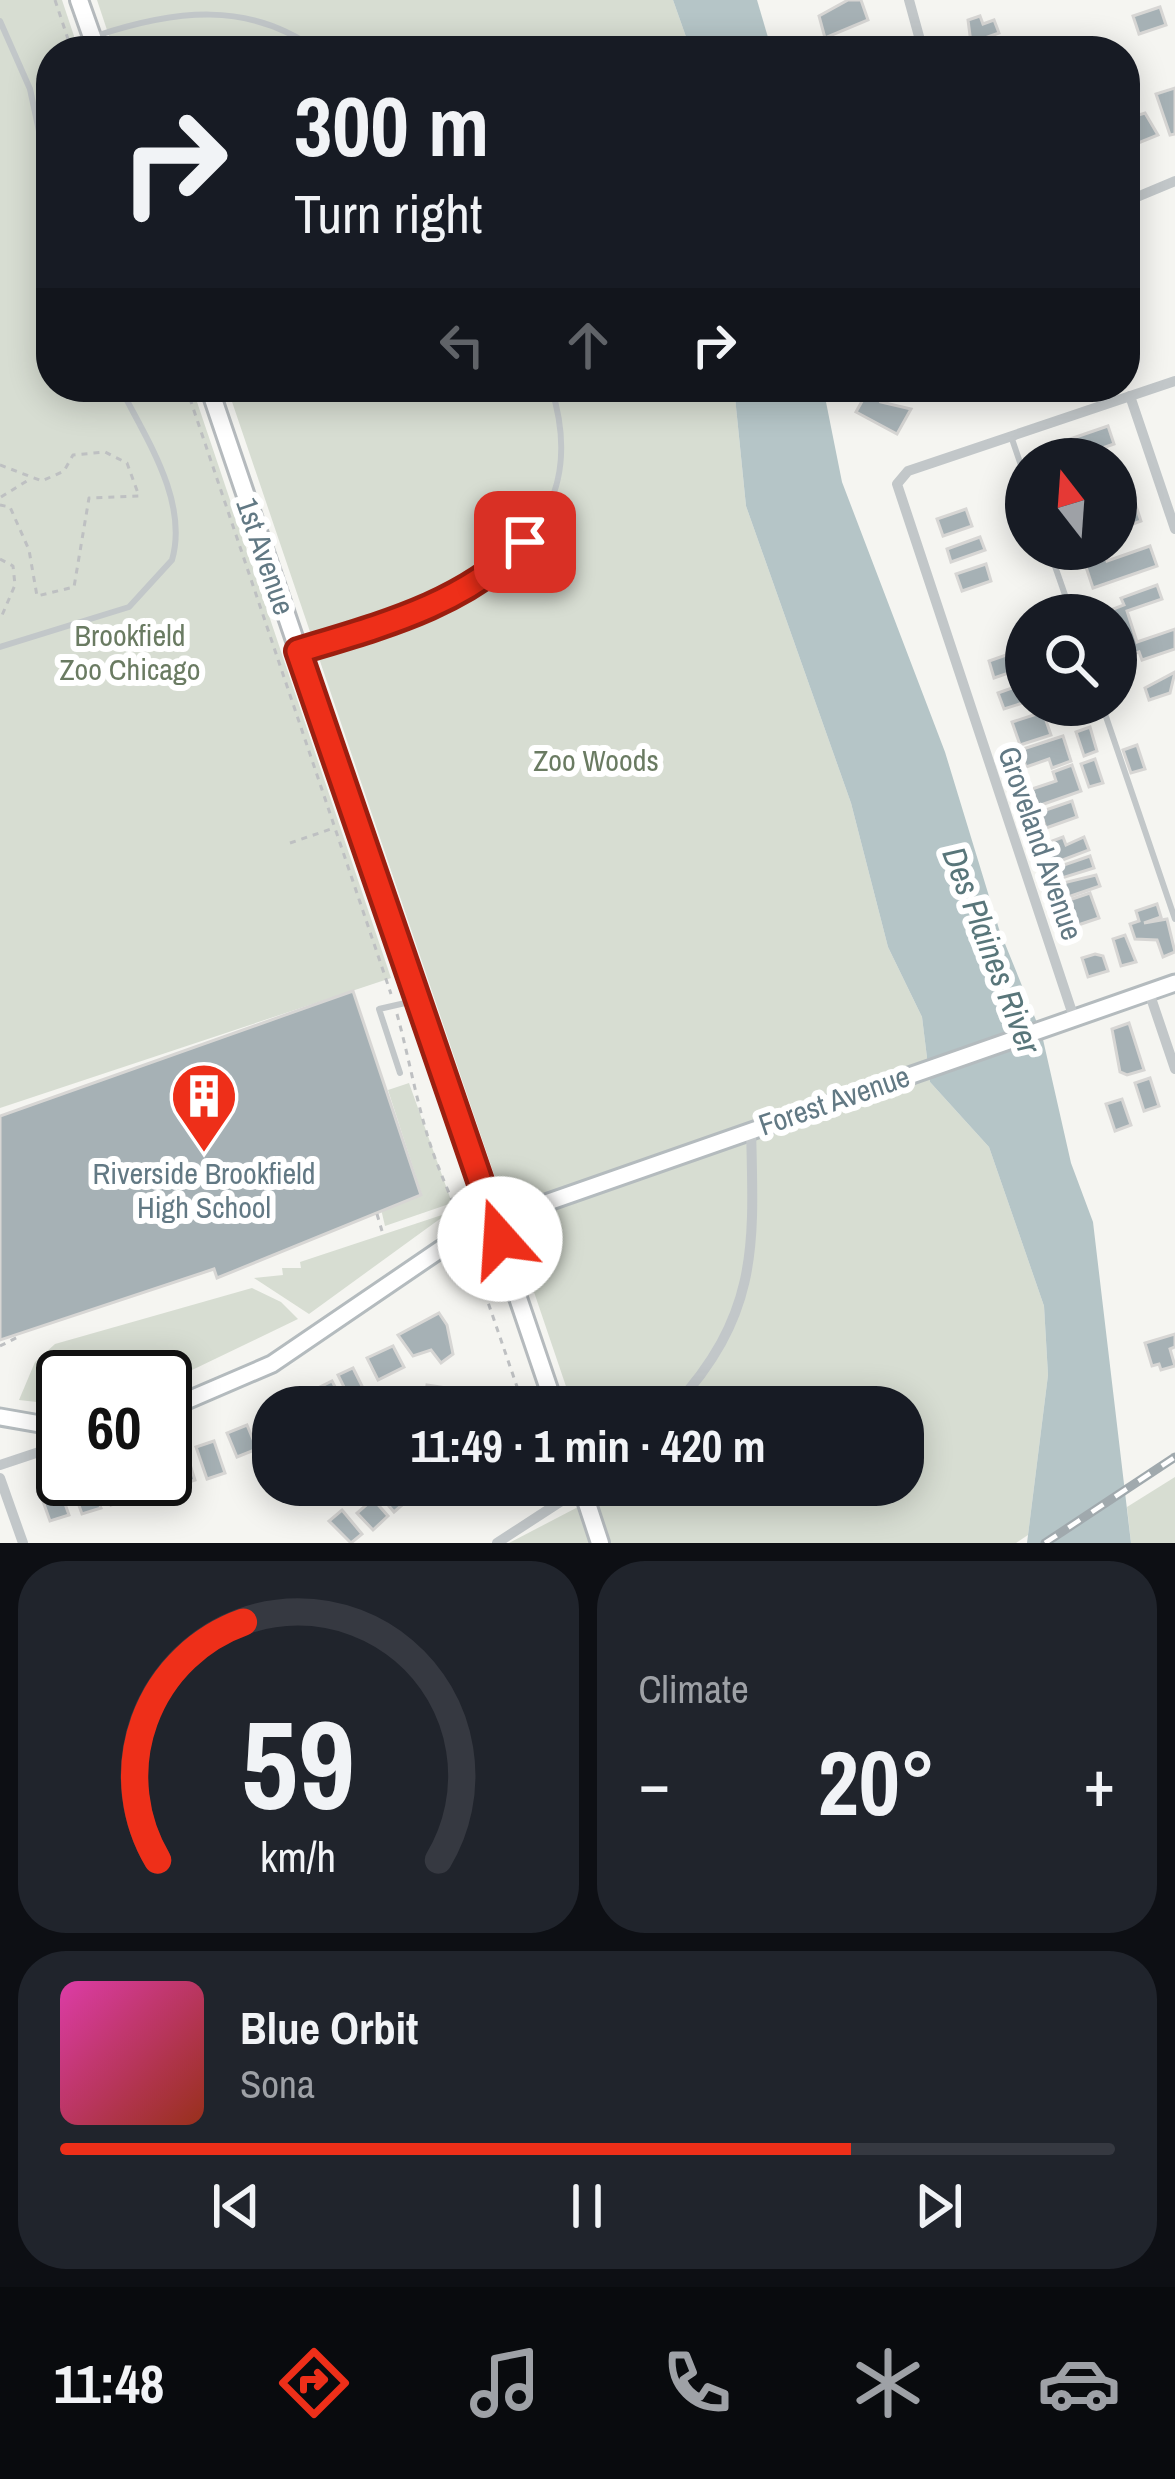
<!DOCTYPE html>
<html lang="en">
<head>
<meta charset="utf-8">
<style>
	:root { --surface:#171b24; --page:#20242c; --text:#f1f3f6; --muted:#9ea1a6; --line:#363941; --accent:#ee2f19 }
	body { margin:0; font-family:"Archivo Narrow",sans-serif; background:var(--page); color:var(--text); height:100vh; display:flex; flex-direction:column; font-size:45px; white-space:nowrap }
	* { box-sizing:border-box; margin:0 }
	p { font-size:39px; color:var(--muted) }
	.icon { flex:none; width:66px; height:66px; fill:none; stroke:currentColor; stroke-width:2; stroke-linecap:round; stroke-linejoin:round }
	.map { position:relative; height:1543px; overflow:hidden }
	.sheet { display:flex; flex-direction:column; gap:18px; padding:18px; background:#0d0f14; flex:1 }
	.sheet>* { flex:none }
	.hud { position:absolute; left:36px; top:36px; width:1104px; height:366px; border-radius:48px; box-shadow:0 6px 30px #0003; background:#171b24; color:var(--text); overflow:hidden }
	.needle { width:78px; rotate:343deg }
	.buttons { position:absolute; left:1005px; top:438px; display:grid; gap:24px }
	.buttons a { display:grid; place-items:center; width:132px; height:132px; border-radius:50%; background:var(--surface); box-shadow:0 6px 30px #0003; font-size:60px }
	.speed { position:absolute; left:36px; top:1350px; display:flex; gap:24px; font-size:60px; font-weight:700; text-align:center }
	.speed>* { display:grid; place-content:center; width:156px; height:156px; border-radius:50%; background:var(--surface); box-shadow:0 6px 30px #0003; line-height:1 }
	.speed .limit { border:6px solid #111; border-radius:18px; background:#fff; color:#111 }
	.pin { position:absolute; display:grid; place-items:center; width:102px; height:102px; color:#fff; margin:-51px; border-radius:24px; box-shadow:0 6px 18px #0006 }
	.me { position:absolute; width:132px; margin:-66px; rotate:341deg; stroke-linejoin:round; filter:drop-shadow(0 0 9px #0008) }
	.turn { display:flex; align-items:center; gap:42px; height:252px; padding:0 60px; font-size:54px }
	.turn .icon { width:156px; height:156px; stroke-width:2.5 }
	.turn b { display:block; font-size:84px; line-height:102px }
	.lanes { display:flex; align-items:center; height:114px; padding:0 60px; background:#0003; justify-content:center; gap:60px; direction:ltr }
	.lanes .off { opacity:.35 }
	.big { font-size:90px; font-weight:700; line-height:1.1 }
	.sheet .card { flex:1; display:flex; flex-direction:column; justify-content:center; gap:18px; min-width:0; padding:0 42px; border-radius:48px; background:var(--page) }
	.sheet .dial { align-items:center; gap:0 }
	.dial svg { height:312px; overflow:visible; fill:none; stroke:var(--line); stroke-width:7; stroke-linecap:round; text-anchor:middle }
	.dial text { fill:var(--text); stroke:none }
	.song { display:flex; align-items:center; gap:36px }
	.cover { width:144px; height:144px; border-radius:18px; background:linear-gradient(135deg,hsl(320 70% 55%),hsl(10 70% 35%)) }
	.played { height:12px; border-radius:6px; background:linear-gradient(90deg,var(--accent) 75%,var(--line) 75%) }
	.keys { display:flex; justify-content:space-around; direction:ltr }
	.heat { display:flex; justify-content:space-between; align-items:center; font-size:66px; direction:ltr }
	.sheet .tiles { flex:1; display:grid; gap:18px; grid-template-columns:1fr 1fr }
	.card:last-child { grid-column:span 2 }
	.trip { position:absolute; left:252px; top:1386px; width:672px; height:120px; border-radius:48px; background:var(--surface); box-shadow:0 6px 30px #0003; font-weight:700; line-height:120px; text-align:center }
	.menu { display:flex; height:192px; justify-content:space-around; align-items:center; background:#090b0e; color:var(--muted) }
	.menu .icon { width:84px; height:84px }
	.menu .active { color:var(--accent) }
	.menu b { font-size:54px; color:var(--text) }
	.map>svg:first-child { display:block }
	.green { fill:#d7ddd2 }
	.water { fill:#b5c5c7 }
	.building { fill:#a6b1b5; stroke:#d7d6d4; stroke-width:3 }
	.lines { fill:none; stroke-linecap:round; stroke-linejoin:round }
	.secondary-casing { stroke:#b4bbbe; stroke-width:21 }
	.primary-casing { stroke:#b5babd; stroke-width:22 }
	.path { stroke:#bec0c2; stroke-width:3; stroke-dasharray:6 6; stroke-linecap:butt }
	.lane { stroke:#c2c7c9; stroke-width:6 }
	.street { stroke:#c2c7c9; stroke-width:10 }
	.secondary { stroke:#fff; stroke-width:15 }
	.primary { stroke:#fff; stroke-width:16 }
	.rail-casing { stroke:#a0a9ad; stroke-width:9 }
	.rail { stroke:#fff; stroke-width:4.5; stroke-dasharray:14; stroke-linecap:butt }
	.route-casing { stroke:#9b1f10; stroke-width:30 }
	.route { stroke:#ee2f19; stroke-width:21 }
	.labels { text-anchor:middle; dominant-baseline:central; stroke-width:12; stroke-linejoin:round; paint-order:stroke }
	.street-label { font-size:30px; fill:#627984; stroke:#fff }
	.park-label { font-size:30px; fill:#6a7b62; stroke:#fff }
	.poi-label { font-size:30px; fill:#627984; stroke:#fff }
	.water-label { font-size:33px; font-style:italic; fill:#59767a; stroke:#fff }
</style>
</head>
<body>
<div class="map">
<svg width="1175" height="1543" viewBox="0 0 1175 1543">
	<rect width="100%" height="100%" fill="#f5f5f1"/>
	<g class="green">
		<path d="M0,0H62L79,51H51V387H192L391,978L0,1108Z"/>
		<path d="M97,0H673L691,51H114Z"/>
		<path d="M227,387H734L746,506L851,803L888,947L922,1017L930,1082L989,1147L1044,1306L1048,1375L1028,1535L1016,1543H509L601,1495L599,1485H903V1407H573Z"/>
		<path d="M409,1083L452,1203L385,1226L381,1209L422,1195L388,1090Z"/>
		<path d="M448,1213L309,1314L254,1278L283,1275L282,1268H301L300,1262Z"/>
		<path d="M252,1288L281,1302L298,1319L165,1383V1377H63V1405L19,1400L35,1362L55,1344Z"/>
		<path d="M1175,1477V1543H1131L1127,1507Z"/>
	</g>
	<g class="water">
		<path d="M673,0H757L772,51H691Z"/>
		<path d="M734,387H823L842,482L945,752L999,929L1042,1035L1071,1163L1093,1222L1131,1543H1027L1048,1375L1044,1306L989,1147L930,1082L922,1017L888,947L851,803L746,506Z"/>
	</g>
	<g class="building">
		<path d="M861,0L868,20L825,38L819,16L848,0Z"/>
		<path d="M1160,7L1166,25L1139,34L1133,16Z"/>
		<path d="M980,16L983,24L994,20L999,33L971,43L968,20Z"/>
		<path d="M1175,88V134L1170,135L1156,94Z"/>
		<path d="M1145,113L1158,135L1126,148L1125,119Z"/>
		<path d="M870,387H889L881,402L911,409L897,434L856,412Z"/>
		<path d="M1108,426L1114,444L1071,459H1048L1044,448Z"/>
		<path d="M1135,503L1141,521L1116,530V510Z"/>
		<path d="M966,509L972,526L943,536L937,519Z"/>
		<path d="M980,537L985,550L951,562L947,549Z"/>
		<path d="M1150,546L1157,566L1093,588L1080,549H1103L1107,561Z"/>
		<path d="M986,564L991,581L962,591L956,574Z"/>
		<path d="M1157,585L1162,599L1127,611L1137,642L1175,629V649L1142,660L1139,652L1124,657L1116,615L1108,611L1124,605L1121,598Z"/>
		<path d="M1026,648V667L994,678L989,661Z"/>
		<path d="M1175,672L1170,693L1149,700L1145,688Z"/>
		<path d="M1026,683V702L1004,709L998,693Z"/>
		<path d="M1043,712L1051,735L1020,745L1012,722Z"/>
		<path d="M1090,727L1097,751L1084,756L1076,732Z"/>
		<path d="M1063,736L1071,761L1052,768L1049,759L1026,767L1020,750Z"/>
		<path d="M1137,745L1145,769L1131,773L1123,750Z"/>
		<path d="M1095,759L1103,783L1089,787L1081,764Z"/>
		<path d="M1072,765L1081,791L1038,806L1032,789L1056,781L1053,772Z"/>
		<path d="M1072,801L1077,817L1046,828L1040,812Z"/>
		<path d="M1063,837L1066,845L1084,837L1089,850L1052,864L1044,844Z"/>
		<path d="M1090,856L1094,868L1062,878L1058,867Z"/>
		<path d="M1096,875L1100,886L1068,897L1063,883Z"/>
		<path d="M1090,893L1099,918L1078,925L1069,900Z"/>
		<path d="M1157,904L1161,917L1144,923L1167,919L1175,952L1163,957L1157,940L1135,939L1130,924L1139,921L1136,911Z"/>
		<path d="M1125,935L1136,962L1121,966L1113,939Z"/>
		<path d="M1095,954L1103,956L1108,971L1088,977L1082,958Z"/>
		<path d="M353,991L421,1195L217,1278L214,1269L0,1340V1116Z"/>
		<path d="M1129,1023L1144,1070L1127,1075L1120,1072L1112,1029Z"/>
		<path d="M1150,1078L1159,1106L1144,1111L1135,1083Z"/>
		<path d="M1122,1099L1131,1125L1115,1131L1106,1104Z"/>
		<path d="M439,1313L447,1325L453,1354L441,1363L431,1350L413,1356L398,1335Z"/>
		<path d="M1175,1334V1347L1170,1349L1175,1366L1161,1370L1159,1364L1152,1366L1145,1343Z"/>
		<path d="M393,1346L404,1367L378,1380L367,1358Z"/>
		<path d="M353,1368L365,1392L350,1399L338,1375Z"/>
		<path d="M332,1381L342,1400L320,1407L312,1391Z"/>
		<path d="M427,1385L447,1388L445,1407H424Z"/>
		<path d="M247,1425L257,1449L237,1457L227,1433Z"/>
		<path d="M214,1441L225,1473L207,1479L196,1447Z"/>
		<path d="M186,1452L195,1480L172,1488L165,1456Z"/>
		<path d="M102,1479H123L130,1498L111,1505Z"/>
		<path d="M91,1480L101,1508L82,1514L72,1486Z"/>
		<path d="M389,1485H399L410,1498L394,1512L379,1494Z"/>
		<path d="M59,1487L69,1515L50,1521L40,1493Z"/>
		<path d="M373,1499L388,1516L373,1530L357,1513Z"/>
		<path d="M342,1510L362,1534L351,1543L329,1521Z"/>
	</g>
	<g class="lines">
		<g class="secondary-casing">
			<g id="secondary">
				<path d="M165,1410L272,1364L457,1238L494,1221L1175,983"/>
				<path d="M0,1417L63,1428"/>
			</g>
		</g>
		<g class="primary-casing">
			<g id="primary">
				<path d="M79,0L97,51"/>
				<path d="M209,387L555,1407"/>
				<path d="M581,1485L600,1543"/>
			</g>
		</g>
		<g class="path">
			<path d="M55,0L72,51"/>
			<path d="M186,387L391,994"/>
			<path d="M0,465L42,481L64,471L73,455L105,452L127,463L139,496L89,498L74,587L37,596L29,550L10,507L0,505"/>
			<path d="M1,497L30,479"/>
			<path d="M0,559L13,566L15,585L0,620"/>
			<path d="M290,843L334,828"/>
			<path d="M397,1014C408,1054 415,1094 427,1134C436,1165 449,1191 460,1221"/>
			<path d="M377,1214L382,1231"/>
			<path d="M469,1247L524,1407"/>
			<path d="M0,1346L18,1337"/>
		</g>
		<g class="lane">
			<path d="M0,21L30,89L51,187"/>
			<path d="M96,36C174,10 249,0 318,51"/>
			<path d="M1012,439L1026,480"/>
			<path d="M1049,549L1072,615"/>
			<path d="M0,647L129,607L172,560C189,501 145,437 120,387"/>
			<path d="M302,650C429,611 606,560 551,387"/>
			<path d="M1102,705L1175,919"/>
			<path d="M400,1073L379,1009L414,1001"/>
		</g>
		<g class="street">
			<path d="M909,0L923,51"/>
			<path d="M1125,202L1175,181"/>
			<path d="M1130,396L1175,529"/>
			<path d="M1149,992L1175,1069"/>
			<path d="M1074,1018L897,484L908,471L1175,381"/>
			<path d="M674,1407C759,1314 754,1247 751,1129"/>
			<path d="M0,1465L63,1444"/>
			<path d="M0,1478L23,1543"/>
			<path d="M497,1543L583,1487"/>
		</g>
		<use href="#secondary" class="secondary"/>
		<use href="#primary" class="primary"/>
		<g class="rail-casing">
			<path id="rail" d="M1045,1543L1175,1457"/>
		</g>
		<use href="#rail" class="rail"/>
	</g>
	<g class="lines">
		<g class="route-casing">
			<path id="route" d="M500,1239L298,651C380,626 464,605 525,542"/>
		</g>
		<use href="#route" class="route"/>
	</g>
	<defs>
		<g id="building-pin" transform="scale(3.45)"><path d="M0 17L-7.5 6A9.5 9.5 0 1 1 7.5 6Z" fill="#ee2f19" stroke="#fff"/><path d="M-4-6H4V6H1V3H-1V6H-4ZM-2.5-4.3h1.7v1.8h-1.7ZM.8-4.3h1.7v1.8H.8ZM-2.5-1h1.7V.8h-1.7ZM.8-1h1.7V.8H.8Z" fill="#fff"/></g>
	</defs>
	<g fill-rule="evenodd">
		<use href="#building-pin" x="204" y="1096"/>
	</g>
	<g class="labels">
		<g class="street-label">
			<text transform="translate(266 556) rotate(71)">1st Avenue</text>
			<text transform="translate(1041 843) rotate(71)">Groveland Avenue</text>
			<text transform="translate(834 1100) rotate(-19)">Forest Avenue</text>
		</g>
		<g class="park-label">
			<text x="130" y="635">Brookfield<tspan x="130" dy="34">Zoo Chicago</tspan></text>
			<text x="596" y="760">Zoo Woods</text>
		</g>
		<g class="poi-label">
			<text x="204" y="1173">Riverside Brookfield<tspan x="204" dy="34">High School</tspan></text>
		</g>
		<g class="water-label">
			<text transform="translate(992 950) rotate(69)">Des Plaines River</text>
		</g>
	</g>
</svg>
<div class="buttons">
<a><svg class="needle" viewBox="-14 -14 28 28"><path d="M0-13l5 13h-10z" fill="#e53935"/><path d="M0 13l5-13h-10z" fill="#9ea1a6"/></svg></a>
<a><svg class="icon" aria-label="search" viewBox="0 0 24 24"><circle cx="10" cy="10" r="6"/><path d="M15 15l6 6"/></svg></a>
</div>
<div class="speed"><div class="limit">60</div></div>
<div class="pin" style="left:525px;top:542px;background:#d93025"><svg class="icon" aria-label="arrive" viewBox="0 0 24 24"><path d="M6 21V4h12l-3 4 3 4H6"/></svg></div>
<svg class="me" style="left:500px;top:1239px" viewBox="-20 -20 40 40"><circle r="19" fill="#fff"/><path d="M0-13L10 11 0 6-10 11z" fill="#ee2f19"/></svg>
<div class="trip">11:49 · 1 min · 420 m</div>
<div class="hud">
<div class="turn"><svg class="icon" aria-label="right" viewBox="0 0 24 24"><path d="M7 20v-9h11M14 6l5 5-5 5"/></svg><div><b>300 m</b>Turn right</div></div>
<div class="lanes"><svg class="icon off" aria-label="left" viewBox="0 0 24 24"><path d="M17 20v-9H6M10 6l-5 5 5 5"/></svg><svg class="icon off" aria-label="ahead" viewBox="0 0 24 24"><path d="M12 20V5M6 11l6-6 6 6"/></svg><svg class="icon" aria-label="right" viewBox="0 0 24 24"><path d="M7 20v-9h11M14 6l5 5-5 5"/></svg></div>
</div>
</div>
<section class="sheet">
<div class="tiles">
<div class="card dial"><svg viewBox="0 0 100 80">
<path d="M14 69A42 42 0 1 1 86 69"/>
<path d="M14 69A42 42 0 0 1 36 8" stroke="#ee2f19"/>
<text x="50" y="56" font-size="32" font-weight="700">59</text>
<text x="50" y="72" font-size="11">km/h</text>
</svg></div>
<div class="card"><p>Climate</p>
<div class="heat"><a>−</a><b class="big">20°</b><a>+</a></div>
</div>
<div class="card">
<div class="song"><i class="cover"></i><div><b>Blue Orbit</b><p>Sona</p></div></div>
<div class="played"></div>
<div class="keys"><svg class="icon" aria-label="previous" viewBox="0 0 24 24"><path d="M18 5L8 12l10 7zM5 5v14"/></svg><svg class="icon" aria-label="pause" viewBox="0 0 24 24"><path d="M8 5v14M16 5v14"/></svg><svg class="icon" aria-label="next" viewBox="0 0 24 24"><path d="M6 5l10 7-10 7zM19 5v14"/></svg></div>
</div>
</div>
</section>
<nav class="menu">
<b>11:48</b>
<svg class="icon active" aria-label="directions" viewBox="0 0 24 24"><path d="M12 3l9 9-9 9-9-9zM9 14v-3h6M13 9l2 2-2 2"/></svg>
<svg class="icon" aria-label="music" viewBox="0 0 24 24"><path d="M9 18V5l10-2v13"/><circle cx="6" cy="18" r="3"/><circle cx="16" cy="16" r="3"/></svg>
<svg class="icon" aria-label="phone" viewBox="0 0 24 24"><path d="M5 4h4l2 5-3 2q2 4 5 5l2-3 5 2v4C11 20 4 13 5 4z"/></svg>
<svg class="icon" aria-label="climate" viewBox="0 0 24 24"><path d="M12 3v18M4 7l16 10M4 17L20 7"/></svg>
<svg class="icon" aria-label="car" viewBox="0 0 24 24"><path d="M5 17H2v-5l4-1 3-4h7l3 4 3 1v5h-3M9 17h6M6 11h13"/><circle cx="7" cy="17" r="2"/><circle cx="17" cy="17" r="2"/></svg>
</nav>
</body>
</html>
